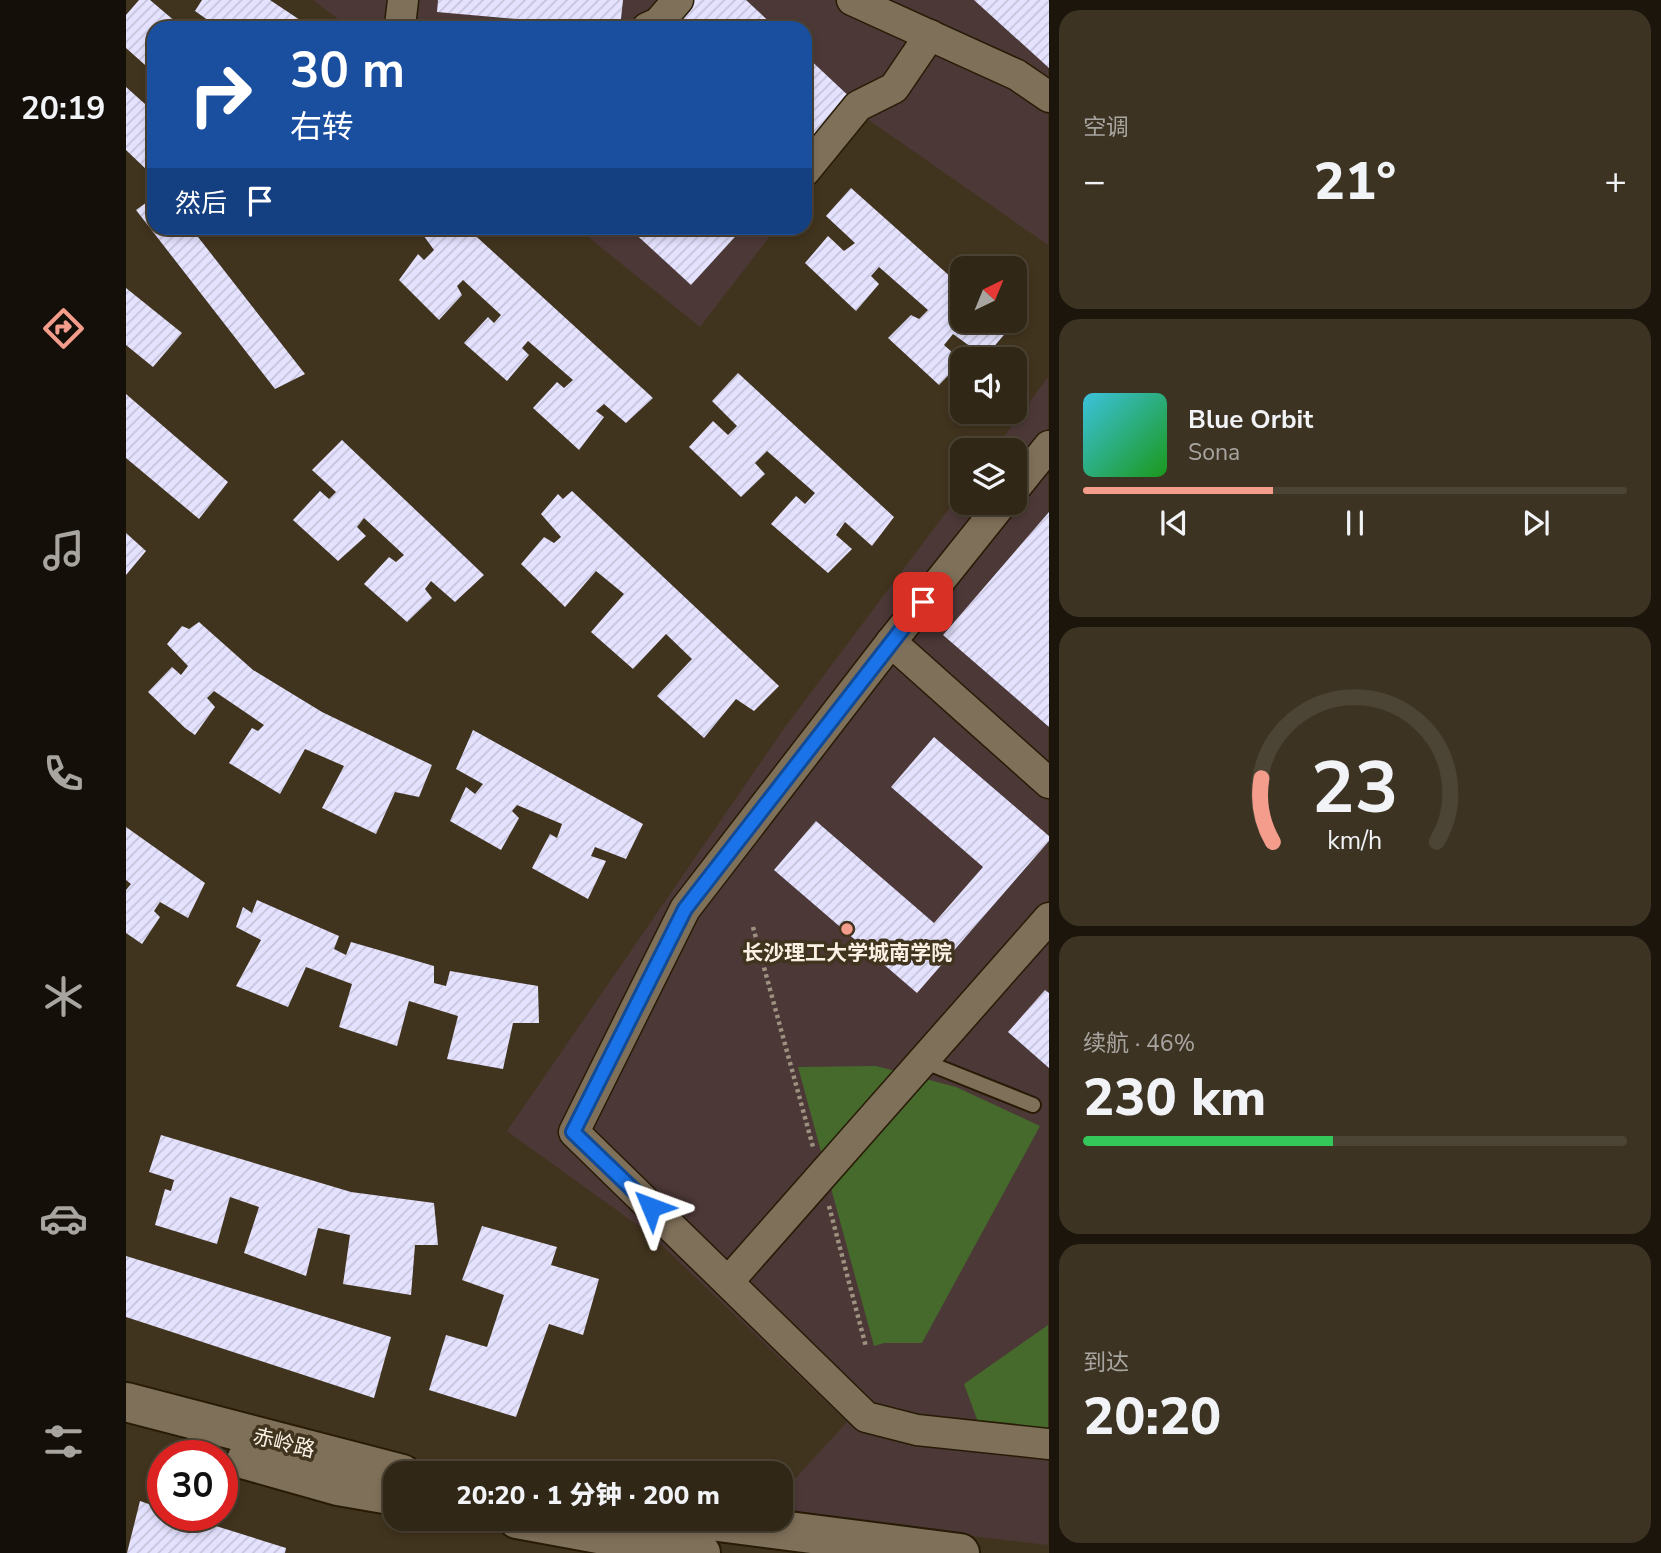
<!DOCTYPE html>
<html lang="zh">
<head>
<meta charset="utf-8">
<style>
	:root { --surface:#312716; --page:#3d3323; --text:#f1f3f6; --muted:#a8a5a1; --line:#4c4435; --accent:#f49d8c }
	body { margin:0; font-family:"Nunito Sans","Noto Sans SC",sans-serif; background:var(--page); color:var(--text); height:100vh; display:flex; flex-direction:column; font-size:26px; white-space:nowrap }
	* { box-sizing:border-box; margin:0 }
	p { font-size:23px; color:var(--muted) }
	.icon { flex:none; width:38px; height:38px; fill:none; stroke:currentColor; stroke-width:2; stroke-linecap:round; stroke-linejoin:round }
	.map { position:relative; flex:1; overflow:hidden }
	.side { display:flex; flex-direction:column; gap:10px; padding:10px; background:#1b150c; width:612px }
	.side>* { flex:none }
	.hud { position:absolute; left:21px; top:21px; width:665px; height:214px; border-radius:21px; box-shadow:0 4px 10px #0003,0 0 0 2px var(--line); background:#1a4fa0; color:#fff; overflow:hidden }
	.needle { width:46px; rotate:43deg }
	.controls { position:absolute; left:824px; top:256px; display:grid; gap:14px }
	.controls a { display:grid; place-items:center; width:77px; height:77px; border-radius:14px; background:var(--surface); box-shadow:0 4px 10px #0003,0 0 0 2px var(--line); font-size:35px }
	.speed { position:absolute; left:21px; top:1440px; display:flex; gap:14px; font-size:35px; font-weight:700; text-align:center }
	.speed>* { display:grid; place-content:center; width:91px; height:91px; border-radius:50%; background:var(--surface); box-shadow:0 4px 10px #0003,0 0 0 2px var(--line); line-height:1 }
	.speed .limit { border:10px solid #d22; background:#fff; color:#111 }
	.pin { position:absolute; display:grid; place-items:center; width:60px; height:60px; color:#fff; margin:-30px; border-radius:14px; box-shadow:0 4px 10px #0006 }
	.me { position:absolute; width:77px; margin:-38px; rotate:314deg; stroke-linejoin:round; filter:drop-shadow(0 0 5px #0008) }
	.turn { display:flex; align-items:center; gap:24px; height:147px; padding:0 28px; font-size:32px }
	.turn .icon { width:91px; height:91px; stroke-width:2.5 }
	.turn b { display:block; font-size:49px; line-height:60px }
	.then { display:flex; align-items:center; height:66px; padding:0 28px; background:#0003; gap:14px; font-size:26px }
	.big { font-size:52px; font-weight:800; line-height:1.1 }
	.side .widget { flex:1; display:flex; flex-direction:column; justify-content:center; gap:10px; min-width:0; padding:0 24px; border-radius:21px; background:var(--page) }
	.side .dial { align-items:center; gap:0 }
	.dial svg { height:182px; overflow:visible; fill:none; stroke:var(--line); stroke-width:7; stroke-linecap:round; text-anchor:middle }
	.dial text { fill:var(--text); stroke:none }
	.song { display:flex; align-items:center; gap:21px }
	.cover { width:84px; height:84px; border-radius:10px; background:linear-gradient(135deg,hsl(190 70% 55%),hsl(120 70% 35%)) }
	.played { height:7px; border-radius:4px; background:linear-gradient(90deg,var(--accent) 35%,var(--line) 35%) }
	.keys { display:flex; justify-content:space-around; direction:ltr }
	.heat { display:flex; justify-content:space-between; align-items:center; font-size:38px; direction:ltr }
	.charge { height:10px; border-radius:5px; background:linear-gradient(90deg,#34c759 46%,var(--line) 0) }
	.trip { position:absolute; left:257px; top:1461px; width:410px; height:70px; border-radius:21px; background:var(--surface); box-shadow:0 4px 10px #0003,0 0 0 2px var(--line); font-weight:800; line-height:70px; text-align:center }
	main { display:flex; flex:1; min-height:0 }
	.tab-bar { display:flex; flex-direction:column; width:126px; justify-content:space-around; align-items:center; background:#141009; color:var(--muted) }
	.tab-bar .icon { width:49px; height:49px }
	.tab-bar .selected { color:var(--accent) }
	.tab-bar b { font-size:32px; color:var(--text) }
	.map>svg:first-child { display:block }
	.education { fill:#4c3837 }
	.green { fill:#456a2c }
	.building { fill:url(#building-hatch) }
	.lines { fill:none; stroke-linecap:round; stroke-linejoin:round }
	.service-casing { stroke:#271b06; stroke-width:18 }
	.minor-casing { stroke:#271b06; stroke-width:33 }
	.secondary-casing { stroke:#271b06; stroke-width:42 }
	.path { stroke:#9d9280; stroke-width:4.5; stroke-dasharray:3.5 3.5; stroke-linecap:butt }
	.service { stroke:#7f7059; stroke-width:14 }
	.minor { stroke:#7f7059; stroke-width:30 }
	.secondary { stroke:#7f7059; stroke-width:38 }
	.route-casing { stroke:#114b97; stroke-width:18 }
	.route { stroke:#1a73e8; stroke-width:12 }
	.poi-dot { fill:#f49d8c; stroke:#41341e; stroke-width:2.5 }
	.labels { text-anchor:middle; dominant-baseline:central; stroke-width:7; stroke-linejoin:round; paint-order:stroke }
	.poi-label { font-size:21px; font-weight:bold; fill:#faf1e4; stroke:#41341e }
	.street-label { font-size:21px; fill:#faf1e4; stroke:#41341e }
</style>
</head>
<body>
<main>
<nav class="tab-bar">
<b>20:19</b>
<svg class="icon selected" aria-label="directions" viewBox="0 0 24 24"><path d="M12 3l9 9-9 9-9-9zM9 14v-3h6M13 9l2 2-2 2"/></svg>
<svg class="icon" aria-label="music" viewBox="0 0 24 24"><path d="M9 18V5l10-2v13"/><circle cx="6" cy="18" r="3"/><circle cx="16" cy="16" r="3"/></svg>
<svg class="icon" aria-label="phone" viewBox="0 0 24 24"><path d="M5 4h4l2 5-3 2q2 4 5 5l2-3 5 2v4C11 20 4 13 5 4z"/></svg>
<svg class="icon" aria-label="climate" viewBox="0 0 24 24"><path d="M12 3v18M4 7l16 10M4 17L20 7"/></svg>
<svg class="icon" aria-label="car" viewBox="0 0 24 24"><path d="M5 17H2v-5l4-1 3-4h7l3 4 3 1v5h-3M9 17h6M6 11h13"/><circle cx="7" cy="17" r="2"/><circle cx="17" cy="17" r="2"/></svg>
<svg class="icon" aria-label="filters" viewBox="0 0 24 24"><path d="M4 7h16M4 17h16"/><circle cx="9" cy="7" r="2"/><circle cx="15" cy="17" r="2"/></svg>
</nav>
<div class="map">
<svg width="923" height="1553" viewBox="0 0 923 1553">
	<defs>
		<pattern id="building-hatch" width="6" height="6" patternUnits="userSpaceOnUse" patternTransform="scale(1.75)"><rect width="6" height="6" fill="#e4e2ff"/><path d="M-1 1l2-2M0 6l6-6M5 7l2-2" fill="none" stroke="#c5c3da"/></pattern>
	</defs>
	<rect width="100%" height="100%" fill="#41341e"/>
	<g class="education">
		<path d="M187,0H922V245L737,116L679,190V28H224Z"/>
		<path d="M451,228H650L574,327Z"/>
		<path d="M922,377V1545L655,1514V1494L721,1422L525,1235L381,1131L659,727L836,491V502H889V450H868Z"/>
	</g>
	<g class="green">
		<path d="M750,1066L830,1087L914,1126L796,1343H758L748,1346L672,1067Z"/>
		<path d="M922,1325V1430L852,1422L838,1384Z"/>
	</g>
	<g class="building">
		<path d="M13,0H24L57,28H28V73L0,48V15Z"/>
		<path d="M76,0H144L186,28H93L69,11Z"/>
		<path d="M312,0H497L494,28L311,12Z"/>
		<path d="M568,0H620L650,28H541Z"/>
		<path d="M848,0H923V68Z"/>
		<path d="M679,55L727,100L679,155Z"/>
		<path d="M0,87L28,112V166L23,172L0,150Z"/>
		<path d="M725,188L836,287V320H873L883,329L859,357L827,334L818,345L836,361L813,385L762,338L785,315L793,319L802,310L753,267L745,276L753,284L730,311L679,263L702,236L718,251L729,243L700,216Z"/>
		<path d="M28,197V228H65L179,374L149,389L10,210Z"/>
		<path d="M292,228H341L527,398L500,423L478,404L470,411L478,417L453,450L407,408L431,382L438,388L447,380L402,341L396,348L403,355L381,381L338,343L362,317L368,323L375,315L337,280L331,286L336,295L313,320L273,280L292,254L298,260L308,250Z"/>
		<path d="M503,228H617L565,285Z"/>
		<path d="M0,288L56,333L27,367L0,345Z"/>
		<path d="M612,373L768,517L746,546L719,522L710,535L726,549L702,573L645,524L670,496L679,504L689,493L641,451L629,463L639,474L615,497L563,447L587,421L602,435L611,426L586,401Z"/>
		<path d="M0,394L102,482L73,519L0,458Z"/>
		<path d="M216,440L358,575L329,602L305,581L299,589L306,598L281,622L238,584L263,557L270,562L278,555L238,518L231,527L240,536L212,561L167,520L194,491L203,499L210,492L186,470Z"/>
		<path d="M446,491L653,686L628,711L610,699L578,738L531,696L566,659L540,634L507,669L465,632L498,594L470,571L439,607L395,564L418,537L428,543L435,537L415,514L432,494L437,499Z"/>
		<path d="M923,512V727L817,635Z"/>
		<path d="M0,533L20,551L0,575Z"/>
		<path d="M73,622L127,670L196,712L306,765L293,797L269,792L250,834L196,808L218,766L179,749L154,794L103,763L126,728L132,731L138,725L88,691L81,698L89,707L69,735L59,728L22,692L46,667L55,675L62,666L41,644L56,626L63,629Z"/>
		<path d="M347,730L517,824L500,859L469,847L465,856L480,861L462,899L406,868L424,834L431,838L436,824L391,805L386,811L393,818L375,850L324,821L340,787L349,794L357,784L330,769Z"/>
		<path d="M808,737L923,836V841L791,993L648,870L690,821L808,923L857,867L765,787Z"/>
		<path d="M0,827L79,883L62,918L34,902L28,911L34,917L16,944L0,933V890L5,884L0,880Z"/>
		<path d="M131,900L213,936L208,949L220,955L225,942L308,966V983L320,986L324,971L412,986L413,1023H387L377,1069L321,1059L332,1016L283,1001L271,1046L213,1027L226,984L180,967L162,1007L110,986L135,940L110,927L117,907L126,913Z"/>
		<path d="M919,990L923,993V1068L882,1032Z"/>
		<path d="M35,1135L225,1192L308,1203L312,1245H289L285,1295L217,1284L224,1235L192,1228L180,1276L118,1253L133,1207L104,1197L91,1244L29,1225L39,1189L45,1191L48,1180L23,1172Z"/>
		<path d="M356,1226L431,1247L425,1265L473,1279L457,1335L423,1324L390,1417L303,1390L320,1335L361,1347L378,1295L336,1280Z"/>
		<path d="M0,1256L265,1337L248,1398L0,1317Z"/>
		<path d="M14,1501L37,1509V1516H58L160,1548L159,1553H1Z"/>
	</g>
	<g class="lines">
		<g class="service-casing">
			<path id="service" d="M797,1061L907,1105"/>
		</g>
		<g class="minor-casing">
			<g id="minor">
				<path d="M726,0L891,75L923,97"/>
				<path d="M274,26L277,0"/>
				<path d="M521,28L532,23L552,0"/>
				<path d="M679,171L732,106L768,88L804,35"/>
				<path d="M889,488L923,446"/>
				<path d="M877,502L765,642L559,909L448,1132L740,1417L791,1430L923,1444"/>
				<path d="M765,642L923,783"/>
				<path d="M602,1282L923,918"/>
			</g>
		</g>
		<g class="secondary-casing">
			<g id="secondary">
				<path d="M0,1402L276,1474"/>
				<path d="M120,1460L212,1486L270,1496"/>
				<path d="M391,1519L575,1553"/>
				<path d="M569,1519L834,1553"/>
			</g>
		</g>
		<g class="path">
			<path d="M627,927L687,1147"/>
			<path d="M703,1206L740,1347"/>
		</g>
		<use href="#service" class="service"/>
		<use href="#minor" class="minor"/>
		<use href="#secondary" class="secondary"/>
	</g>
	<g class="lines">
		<g class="route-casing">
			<path id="route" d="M525,1207L447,1132L559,909L797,602"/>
		</g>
		<use href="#route" class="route"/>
	</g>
	<circle class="poi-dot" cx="721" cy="929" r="7"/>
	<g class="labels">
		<g class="poi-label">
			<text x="721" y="953">长沙理工大学城南学院</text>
		</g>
		<g class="street-label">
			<text transform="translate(158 1443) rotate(14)">赤岭路</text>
		</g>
	</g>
</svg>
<div class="controls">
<a><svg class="needle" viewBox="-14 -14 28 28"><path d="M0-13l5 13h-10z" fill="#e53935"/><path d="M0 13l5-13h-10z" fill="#a8a5a1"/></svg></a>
<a><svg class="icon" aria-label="sound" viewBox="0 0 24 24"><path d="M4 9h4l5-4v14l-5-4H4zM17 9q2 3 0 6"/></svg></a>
<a><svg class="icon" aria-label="layers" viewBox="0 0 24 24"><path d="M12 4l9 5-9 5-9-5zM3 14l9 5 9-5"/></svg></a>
</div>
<div class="speed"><div class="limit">30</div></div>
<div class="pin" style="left:797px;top:602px;background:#d93025"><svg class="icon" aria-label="arrive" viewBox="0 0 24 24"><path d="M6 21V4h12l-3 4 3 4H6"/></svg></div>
<svg class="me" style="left:525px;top:1207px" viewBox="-20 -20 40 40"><path d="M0-17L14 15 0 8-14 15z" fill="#1a73e8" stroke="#fff" stroke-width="4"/></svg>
<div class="trip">20:20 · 1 分钟 · 200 m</div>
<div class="hud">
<div class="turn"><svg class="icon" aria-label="right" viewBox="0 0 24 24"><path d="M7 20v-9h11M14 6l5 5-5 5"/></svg><div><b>30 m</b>右转</div></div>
<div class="then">然后<svg class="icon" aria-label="arrive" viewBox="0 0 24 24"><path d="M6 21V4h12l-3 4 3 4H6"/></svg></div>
</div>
</div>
<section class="side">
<div class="widget"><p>空调</p>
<div class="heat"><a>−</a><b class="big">21°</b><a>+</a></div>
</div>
<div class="widget">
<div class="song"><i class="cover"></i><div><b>Blue Orbit</b><p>Sona</p></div></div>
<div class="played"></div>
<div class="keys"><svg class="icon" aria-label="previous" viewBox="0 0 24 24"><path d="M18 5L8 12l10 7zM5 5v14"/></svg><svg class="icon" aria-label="pause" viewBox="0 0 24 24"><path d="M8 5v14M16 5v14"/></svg><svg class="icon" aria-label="next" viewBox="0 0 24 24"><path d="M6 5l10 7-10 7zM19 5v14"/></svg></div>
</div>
<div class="widget dial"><svg viewBox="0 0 100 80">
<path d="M14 69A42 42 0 1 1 86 69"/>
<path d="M14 69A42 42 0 0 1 9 41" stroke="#f49d8c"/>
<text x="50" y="56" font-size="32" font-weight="700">23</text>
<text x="50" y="72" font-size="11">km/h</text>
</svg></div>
<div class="widget"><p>续航 · 46%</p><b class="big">230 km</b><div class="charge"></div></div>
<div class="widget"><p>到达</p><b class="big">20:20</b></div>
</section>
</main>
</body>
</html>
